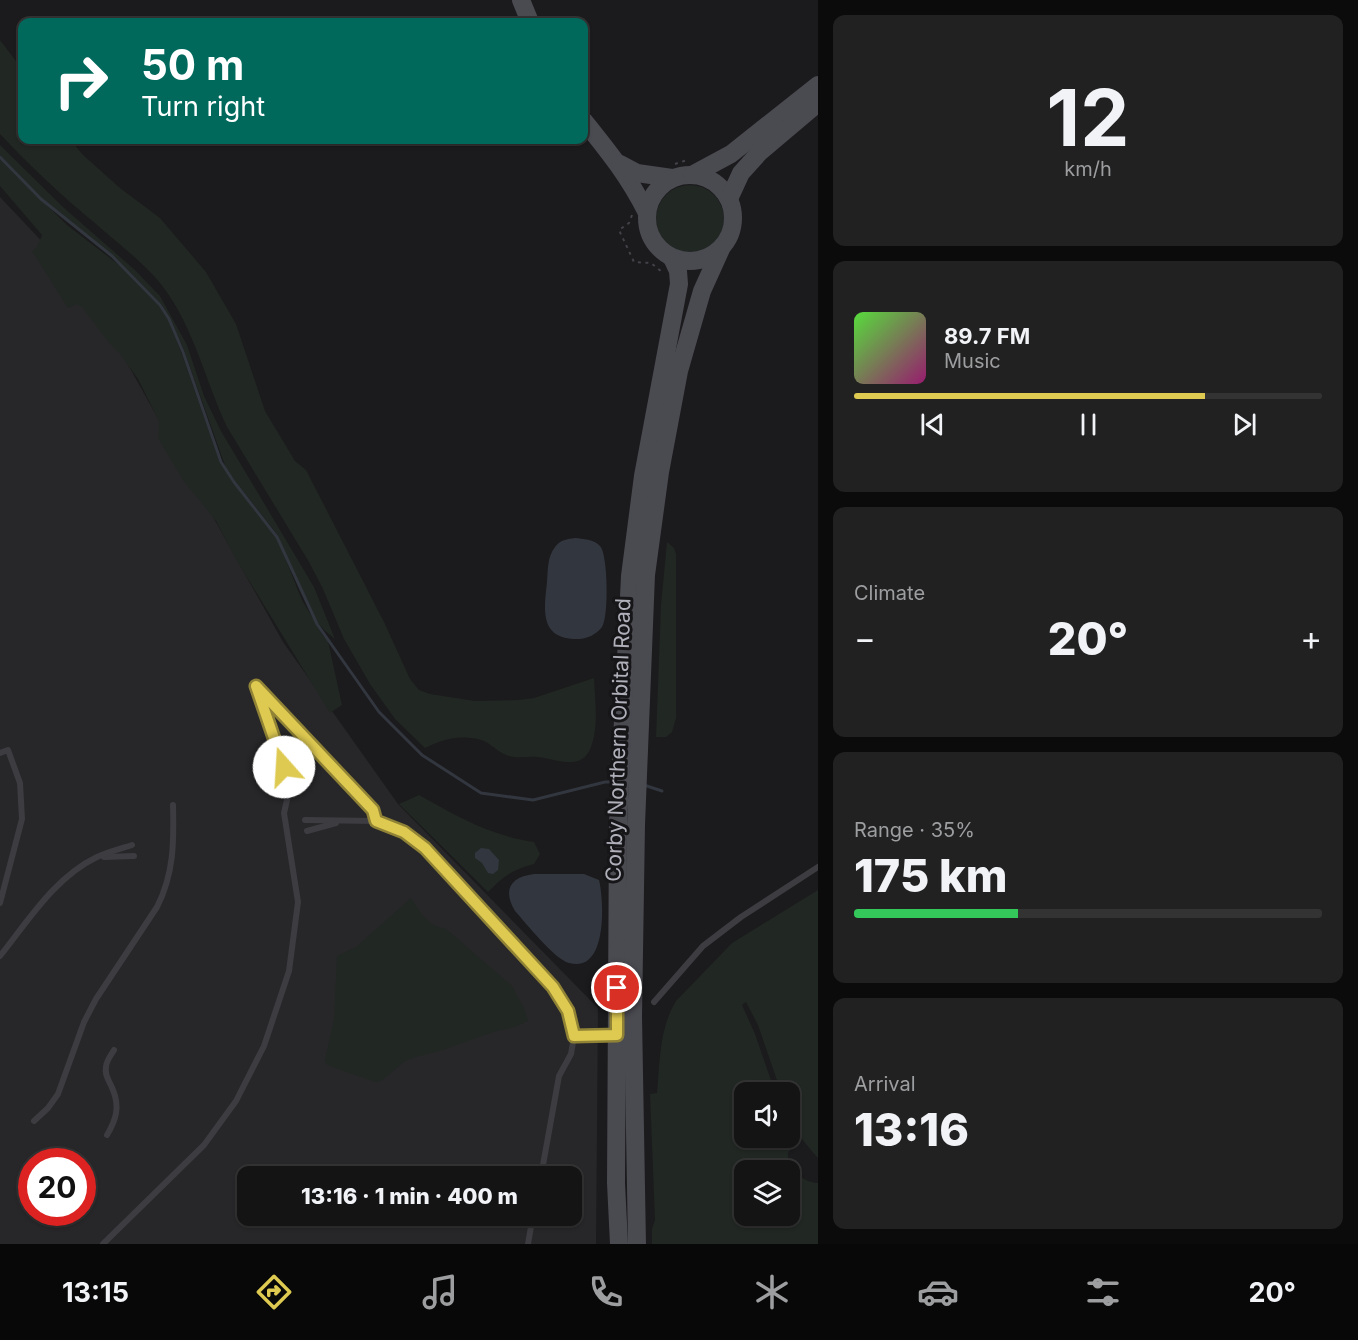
<!DOCTYPE html>
<html lang="en">
<head>
<meta charset="utf-8">
<style>
	:root { --surface:#141415; --page:#212122; --text:#f1f3f6; --muted:#9d9ea0; --line:#333334; --accent:#deca51 }
	body { margin:0; font-family:Inter,sans-serif; background:var(--page); color:var(--text); height:100vh; display:flex; flex-direction:column; font-size:22px; white-space:nowrap }
	* { box-sizing:border-box; margin:0 }
	p { font-size:20px; color:var(--muted) }
	.icon { flex:none; width:33px; height:33px; fill:none; stroke:currentColor; stroke-width:2; stroke-linecap:round; stroke-linejoin:round }
	.map { position:relative; flex:1; overflow:hidden }
	.sheet { display:flex; flex-direction:column; gap:15px; padding:15px; background:#0b0b0c; width:540px }
	.sheet>* { flex:none }
	.hud { position:absolute; left:18px; top:18px; width:570px; height:126px; border-radius:12px; box-shadow:0 2px 4px #0004,0 0 0 2px var(--line); background:#00695c; color:#fff; overflow:hidden }
	.fabs { position:absolute; left:734px; top:1082px; display:grid; gap:12px }
	.fabs a { display:grid; place-items:center; width:66px; height:66px; border-radius:12px; background:var(--surface); box-shadow:0 2px 4px #0004,0 0 0 2px var(--line); font-size:30px }
	.speed { position:absolute; left:18px; top:1148px; display:flex; gap:12px; font-size:30px; font-weight:700; text-align:center }
	.speed>* { display:grid; place-content:center; width:78px; height:78px; border-radius:50%; background:var(--surface); box-shadow:0 2px 4px #0004,0 0 0 2px var(--line); line-height:1 }
	.speed .limit { border:9px solid #d22; background:#fff; color:#111 }
	.pin { position:absolute; display:grid; place-items:center; width:51px; height:51px; color:#fff; margin:-26px; border:3px solid #fff; border-radius:50%; box-shadow:0 2px 6px #0007 }
	.me { position:absolute; width:66px; margin:-33px; rotate:341deg; stroke-linejoin:round; filter:drop-shadow(0 0 4px #0008) }
	.turn { display:flex; align-items:center; gap:21px; height:126px; padding:0 24px; font-size:27px }
	.turn .icon { width:78px; height:78px; stroke-width:2.5 }
	.turn b { display:block; font-size:42px; line-height:51px }
	.big { font-size:45px; font-weight:800; line-height:1.1 }
	.sheet .tile { flex:1; display:flex; flex-direction:column; justify-content:center; gap:9px; min-width:0; padding:0 21px; border-radius:12px; background:var(--page) }
	.sheet .dial { align-items:center; gap:0 }
	.dial b { font-size:78px; line-height:1 }
	.song { display:flex; align-items:center; gap:18px }
	.cover { width:72px; height:72px; border-radius:9px; background:linear-gradient(135deg,hsl(110 70% 55%),hsl(320 70% 35%)) }
	.played { height:6px; border-radius:3px; background:linear-gradient(90deg,var(--accent) 75%,var(--line) 75%) }
	.keys { display:flex; justify-content:space-around; direction:ltr }
	.heat { display:flex; justify-content:space-between; align-items:center; font-size:33px; direction:ltr }
	.charge { height:9px; border-radius:4px; background:linear-gradient(90deg,#34c759 35%,var(--line) 0) }
	.trip { position:absolute; left:237px; top:1166px; width:345px; height:60px; border-radius:12px; background:var(--surface); box-shadow:0 2px 4px #0004,0 0 0 2px var(--line); font-weight:800; line-height:60px; text-align:center }
	.dock { display:flex; height:96px; justify-content:space-around; align-items:center; background:#080808; color:var(--muted) }
	.dock .icon { width:42px; height:42px }
	.dock .on { color:var(--accent) }
	.dock b { font-size:27px; color:var(--text) }
	main { display:flex; flex:1; min-height:0 }
	.map>svg:first-child { display:block }
	.built { fill:#272729; fill-rule:evenodd }
	.green { fill:#212723; fill-rule:evenodd }
	.water { fill:#32363f }
	.lines { fill:none; stroke-linecap:round; stroke-linejoin:round }
	.stream { stroke:#32363f; stroke-width:3 }
	.path { stroke:#424248; stroke-width:2; stroke-dasharray:3 4.5; stroke-linecap:butt }
	.lane { stroke:#3c3c41; stroke-width:6 }
	.secondary { stroke:#4a4a51; stroke-width:18 }
	.route-casing { stroke:#908335; stroke-width:15 }
	.route { stroke:#deca51; stroke-width:10 }
	.labels { text-anchor:middle; dominant-baseline:central; stroke-width:6; stroke-linejoin:round; paint-order:stroke }
	.street-label { font-size:21px; fill:#afb0ba; stroke:#161517 }
</style>
</head>
<body>
<main>
<div class="map">
<svg width="818" height="1244" viewBox="0 0 818 1244">
	<rect width="100%" height="100%" fill="#1b1a1c"/>
	<path class="built" d="M0,197L84,286L283,642L398,804L598,1008L596,1244H0ZM32,1161H82V1212H32ZM248,1176H572V1215H248Z"/>
	<g class="green">
		<path d="M0,40L22,69V140H71L82,154L120,188L160,218L206,272L236,324L265,411L295,461L306,470L384,622L410,679L419,690L430,694L475,701L518,700L534,698L594,678C595,700 599,726 591,747C582,772 556,759 538,757C527,756 517,759 506,755C492,749 490,739 470,738C453,736 440,741 425,748L395,719L370,684L344,639L323,589L309,562L227,427C205,380 194,328 163,287C147,265 116,242 96,224C62,196 30,166 0,134Z"/>
		<path d="M0,145L63,207L135,270L160,296L187,345L204,396L221,431L314,587L335,639L324,630L317,622L277,534L227,471L182,345L162,305L112,255L43,200L0,155Z"/>
		<path d="M0,159L67,225L127,271L160,307L168,319L183,357L220,463L277,538L302,600L322,634L328,641L342,705L330,713L237,561L216,521L183,480L158,438L159,421L138,379L120,354L110,344L82,307L77,304L68,308L32,251L37,247L42,235L0,186Z"/>
		<circle cx="690" cy="219" r="34"/>
		<path d="M667,542L674,548L676,554V718L672,732L666,737H656L661,605Z"/>
		<path d="M419,795C458,817 489,835 534,842L540,854L534,864C512,870 504,876 488,892L399,804Z"/>
		<path d="M818,890V1158C797,1134 789,1125 789,1092H781L758,1025L746,1002L742,1005L755,1034L775,1092H744V1137H789V1129L798,1144L792,1147L788,1153C788,1169 802,1182 818,1183V1244H652V1229L655,1220L650,1094L657,1093C660,1061 659,1029 676,1001L732,943ZM744,1170H789V1215H744Z"/>
		<path d="M411,898C419,910 429,928 445,928L512,986L524,1008L528,1021L512,1028L496,1031L440,1051L416,1057L405,1061L381,1081L375,1082L327,1065L325,1060L334,1019L337,956L356,947Z"/>
	</g>
	<g class="water">
		<path d="M575,538C583,539 594,539 600,546C608,554 609,617 602,627C597,634 587,639 579,639C539,640 544,610 547,582C548,571 547,557 555,547C560,540 567,539 575,538Z"/>
		<path d="M481,848L489,849L499,860L498,870L493,874L488,873L482,863L475,858V853Z"/>
		<path d="M534,874H584L599,880C604,900 608,974 569,963C554,959 526,923 515,911C502,889 511,877 534,874Z"/>
	</g>
	<g class="lines">
		<g class="stream">
			<path d="M0,157L41,199L112,256L160,305L169,319L183,352L221,462L234,482L277,537L317,624L379,712L422,755L481,793L533,800L605,782H614"/>
			<path d="M644,785L662,791"/>
		</g>
		<g class="path">
			<path d="M675,164L687,160"/>
			<path d="M632,215L629,223L619,230L634,262L651,263L662,272"/>
		</g>
		<g class="lane">
			<path d="M0,753L8,750L20,783L22,819L0,903"/>
			<path d="M305,820L376,821L404,832L425,847L553,987L568,1011L574,1036L571,1054L559,1076L541,1176"/>
			<path d="M307,831L336,823"/>
			<path d="M104,857L134,856"/>
			<path d="M0,956C28,921 55,877 97,857C108,852 120,849 132,845"/>
			<path d="M654,1002L703,946L741,917L818,867"/>
			<path d="M574,1036L616,1035"/>
			<path d="M34,1121L48,1108L58,1094L84,1022L96,999L157,907C174,874 174,841 173,805"/>
			<path d="M107,1135C116,1120 120,1107 113,1090C110,1082 104,1075 106,1067C106,1061 111,1055 114,1050"/>
			<path d="M103,1244L204,1145L236,1101L264,1046L289,971L298,902L284,813L290,787L256,686L373,810L376,821"/>
			<path d="M528,1244L533,1215"/>
		</g>
		<g class="secondary">
			<path d="M521,0L530,22"/>
			<path d="M584,121C609,152 629,177 647,213"/>
			<path d="M620,164L637,173L672,178"/>
			<circle cx="690" cy="218" r="43"/>
			<path d="M692,175L731,154L818,85"/>
			<path d="M729,199L741,173L759,153L818,103"/>
			<path d="M619,1244L616,1183L618,824L630,576L643,476L679,284L678,271L672,258"/>
			<path d="M637,1244L633,1016L636,825L646,575L660,472L679,371L702,291L721,249"/>
		</g>
	</g>
	<g class="lines">
		<g class="route-casing">
			<path id="route" d="M284,767L256,686L373,810L376,821L404,832L425,848L553,987L568,1011L574,1036L617,1035V988"/>
		</g>
		<use href="#route" class="route"/>
	</g>
	<g class="labels">
		<g class="street-label">
			<text transform="translate(618 740) rotate(-88)">Corby Northern Orbital Road</text>
		</g>
	</g>
</svg>
<div class="fabs">
<a><svg class="icon" aria-label="sound" viewBox="0 0 24 24"><path d="M4 9h4l5-4v14l-5-4H4zM17 9q2 3 0 6"/></svg></a>
<a><svg class="icon" aria-label="layers" viewBox="0 0 24 24"><path d="M12 4l9 5-9 5-9-5zM3 14l9 5 9-5"/></svg></a>
</div>
<div class="speed"><div class="limit">20</div></div>
<div class="pin" style="left:617px;top:988px;background:#d93025"><svg class="icon" aria-label="arrive" viewBox="0 0 24 24"><path d="M6 21V4h12l-3 4 3 4H6"/></svg></div>
<svg class="me" style="left:284px;top:767px" viewBox="-20 -20 40 40"><circle r="19" fill="#fff"/><path d="M0-13L10 11 0 6-10 11z" fill="#deca51"/></svg>
<div class="trip">13:16 · 1 min · 400 m</div>
<div class="hud">
<div class="turn"><svg class="icon" aria-label="right" viewBox="0 0 24 24"><path d="M7 20v-9h11M14 6l5 5-5 5"/></svg><div><b>50 m</b>Turn right</div></div>
</div>
</div>
<section class="sheet">
<div class="tile dial"><b>12</b><p>km/h</p></div>
<div class="tile">
<div class="song"><i class="cover"></i><div><b>89.7 FM</b><p>Music</p></div></div>
<div class="played"></div>
<div class="keys"><svg class="icon" aria-label="previous" viewBox="0 0 24 24"><path d="M18 5L8 12l10 7zM5 5v14"/></svg><svg class="icon" aria-label="pause" viewBox="0 0 24 24"><path d="M8 5v14M16 5v14"/></svg><svg class="icon" aria-label="next" viewBox="0 0 24 24"><path d="M6 5l10 7-10 7zM19 5v14"/></svg></div>
</div>
<div class="tile"><p>Climate</p>
<div class="heat"><a>−</a><b class="big">20°</b><a>+</a></div>
</div>
<div class="tile"><p>Range · 35%</p><b class="big">175 km</b><div class="charge"></div></div>
<div class="tile"><p>Arrival</p><b class="big">13:16</b></div>
</section>
</main>
<nav class="dock">
<b>13:15</b>
<svg class="icon on" aria-label="directions" viewBox="0 0 24 24"><path d="M12 3l9 9-9 9-9-9zM9 14v-3h6M13 9l2 2-2 2"/></svg>
<svg class="icon" aria-label="music" viewBox="0 0 24 24"><path d="M9 18V5l10-2v13"/><circle cx="6" cy="18" r="3"/><circle cx="16" cy="16" r="3"/></svg>
<svg class="icon" aria-label="phone" viewBox="0 0 24 24"><path d="M5 4h4l2 5-3 2q2 4 5 5l2-3 5 2v4C11 20 4 13 5 4z"/></svg>
<svg class="icon" aria-label="climate" viewBox="0 0 24 24"><path d="M12 3v18M4 7l16 10M4 17L20 7"/></svg>
<svg class="icon" aria-label="car" viewBox="0 0 24 24"><path d="M5 17H2v-5l4-1 3-4h7l3 4 3 1v5h-3M9 17h6M6 11h13"/><circle cx="7" cy="17" r="2"/><circle cx="17" cy="17" r="2"/></svg>
<svg class="icon" aria-label="filters" viewBox="0 0 24 24"><path d="M4 7h16M4 17h16"/><circle cx="9" cy="7" r="2"/><circle cx="15" cy="17" r="2"/></svg>
<b>20°</b>
</nav>
</body>
</html>
